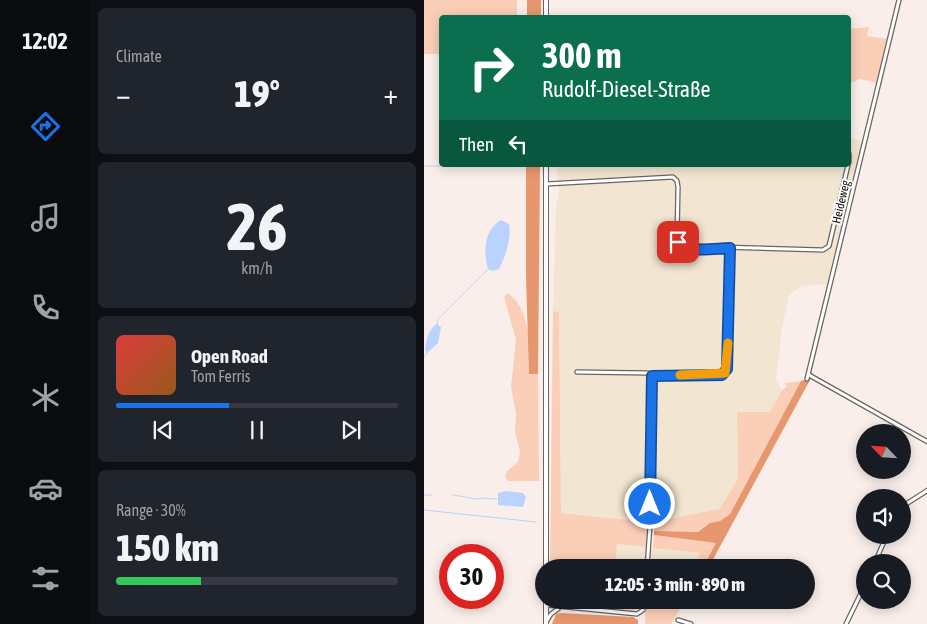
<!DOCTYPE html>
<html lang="en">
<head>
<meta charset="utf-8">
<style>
	:root { --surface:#171b24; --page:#20242c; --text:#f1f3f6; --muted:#9ea1a6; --line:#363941; --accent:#1a73e8 }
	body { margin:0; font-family:"Asap Condensed",sans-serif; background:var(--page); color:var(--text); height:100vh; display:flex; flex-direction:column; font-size:19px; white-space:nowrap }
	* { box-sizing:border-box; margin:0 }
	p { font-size:16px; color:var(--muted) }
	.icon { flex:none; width:28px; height:28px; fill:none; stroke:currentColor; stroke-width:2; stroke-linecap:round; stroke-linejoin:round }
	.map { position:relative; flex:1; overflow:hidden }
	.side { display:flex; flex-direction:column; gap:8px; padding:8px; background:#0d0f14; width:334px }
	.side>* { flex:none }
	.top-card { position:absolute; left:15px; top:15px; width:412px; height:152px; border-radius:5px; box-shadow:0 2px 12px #0003; background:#0b6e4f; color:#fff; overflow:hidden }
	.needle { width:32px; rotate:295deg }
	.tools { position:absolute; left:432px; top:424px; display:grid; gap:10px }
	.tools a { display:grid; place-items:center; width:55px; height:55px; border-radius:50%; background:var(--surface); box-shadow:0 2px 12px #0003; font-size:25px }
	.speed { position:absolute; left:15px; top:544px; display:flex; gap:10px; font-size:25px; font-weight:700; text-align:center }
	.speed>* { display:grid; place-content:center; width:65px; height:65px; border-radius:50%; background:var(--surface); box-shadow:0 2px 12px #0003; line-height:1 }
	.speed .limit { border:8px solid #d22; background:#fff; color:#111 }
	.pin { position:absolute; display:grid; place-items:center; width:42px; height:42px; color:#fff; margin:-21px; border-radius:10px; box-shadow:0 2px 8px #0006 }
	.me { position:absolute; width:55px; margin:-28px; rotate:0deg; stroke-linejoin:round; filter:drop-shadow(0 0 4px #0008) }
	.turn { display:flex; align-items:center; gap:18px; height:105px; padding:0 20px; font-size:22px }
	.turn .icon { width:65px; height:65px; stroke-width:2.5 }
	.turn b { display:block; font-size:35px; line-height:42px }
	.then { display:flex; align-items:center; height:48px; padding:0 20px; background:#0003; gap:10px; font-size:19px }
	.big { font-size:38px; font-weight:800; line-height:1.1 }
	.side .tile { flex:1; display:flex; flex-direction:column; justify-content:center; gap:8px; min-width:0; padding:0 18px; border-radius:8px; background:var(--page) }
	.side .dial { align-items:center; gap:0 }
	.dial b { font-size:65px; line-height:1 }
	.song { display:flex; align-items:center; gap:15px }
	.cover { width:60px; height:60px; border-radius:8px; background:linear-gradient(135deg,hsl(0 70% 55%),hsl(30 70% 35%)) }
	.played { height:5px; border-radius:2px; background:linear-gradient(90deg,var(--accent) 40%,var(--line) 40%) }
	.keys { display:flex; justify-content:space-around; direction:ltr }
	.heat { display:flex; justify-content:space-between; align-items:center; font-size:28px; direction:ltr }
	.charge { height:8px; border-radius:4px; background:linear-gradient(90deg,#34c759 30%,var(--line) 0) }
	.trip { position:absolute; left:111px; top:559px; width:280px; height:50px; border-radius:25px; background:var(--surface); box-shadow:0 2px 12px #0003; font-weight:800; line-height:50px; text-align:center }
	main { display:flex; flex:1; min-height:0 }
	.tab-bar { display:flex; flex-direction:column; width:90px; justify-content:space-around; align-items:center; background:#090b0e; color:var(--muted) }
	.tab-bar .icon { width:35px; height:35px }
	.tab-bar .current { color:var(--accent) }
	.tab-bar b { font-size:22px; color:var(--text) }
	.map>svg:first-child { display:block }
	.commercial { fill:#f2e5d1 }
	.green { fill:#fbceb8 }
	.forest { fill:#e7976e }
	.water { fill:#bad2fe }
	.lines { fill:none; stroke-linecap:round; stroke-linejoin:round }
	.stream { stroke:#bad2fe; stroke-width:1 }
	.minor-casing { stroke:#6d6460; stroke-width:5.5 }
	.major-casing { stroke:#6d6460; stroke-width:6 }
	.minor { stroke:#fff; stroke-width:3 }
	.major { stroke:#fff; stroke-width:4 }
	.route-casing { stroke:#114b97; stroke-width:12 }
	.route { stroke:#1a73e8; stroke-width:9 }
	.slow { stroke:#f59e0b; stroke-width:9 }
	.labels { text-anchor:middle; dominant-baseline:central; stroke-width:4; stroke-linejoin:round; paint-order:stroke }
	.street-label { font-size:12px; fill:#14110f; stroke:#fefefe }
</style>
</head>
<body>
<main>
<nav class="tab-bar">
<b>12:02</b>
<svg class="icon current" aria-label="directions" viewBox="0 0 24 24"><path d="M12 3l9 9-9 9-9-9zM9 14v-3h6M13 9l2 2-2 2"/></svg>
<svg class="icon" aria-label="music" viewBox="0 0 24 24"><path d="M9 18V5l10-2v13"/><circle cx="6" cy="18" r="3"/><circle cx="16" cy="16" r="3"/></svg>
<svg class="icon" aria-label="phone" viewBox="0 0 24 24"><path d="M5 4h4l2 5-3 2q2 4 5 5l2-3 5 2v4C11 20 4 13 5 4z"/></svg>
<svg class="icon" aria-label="climate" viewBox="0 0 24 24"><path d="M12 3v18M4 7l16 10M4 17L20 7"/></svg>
<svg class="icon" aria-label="car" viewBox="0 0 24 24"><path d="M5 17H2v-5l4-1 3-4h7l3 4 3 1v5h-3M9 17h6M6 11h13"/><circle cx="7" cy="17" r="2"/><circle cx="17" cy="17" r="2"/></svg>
<svg class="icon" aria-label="filters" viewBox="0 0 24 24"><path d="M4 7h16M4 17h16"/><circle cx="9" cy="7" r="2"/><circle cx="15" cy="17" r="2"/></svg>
</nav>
<section class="side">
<div class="tile"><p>Climate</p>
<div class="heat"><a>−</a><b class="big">19°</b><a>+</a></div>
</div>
<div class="tile dial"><b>26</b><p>km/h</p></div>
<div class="tile">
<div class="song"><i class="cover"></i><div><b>Open Road</b><p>Tom Ferris</p></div></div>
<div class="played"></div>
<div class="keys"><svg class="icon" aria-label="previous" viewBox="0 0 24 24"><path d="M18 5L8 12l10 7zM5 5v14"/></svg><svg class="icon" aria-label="pause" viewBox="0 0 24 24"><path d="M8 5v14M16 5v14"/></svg><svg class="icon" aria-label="next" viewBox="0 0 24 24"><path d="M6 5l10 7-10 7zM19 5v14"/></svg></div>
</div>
<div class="tile"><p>Range · 30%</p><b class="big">150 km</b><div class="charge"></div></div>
</section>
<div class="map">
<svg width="504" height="624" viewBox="0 0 504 624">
	<rect width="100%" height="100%" fill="#f9eee9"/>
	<g class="commercial">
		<path d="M425,138L439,141L403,284L377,286L365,295L358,328L352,379L358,390L346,412L313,413L314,478L296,510L230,522L137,513L135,312L129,311L132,206L135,193L133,165H425Z"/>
		<path d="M193,544L229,548L277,553L270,567L191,568Z"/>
	</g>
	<g class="green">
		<path d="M0,0H93V17L18,18L17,54H0Z"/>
		<path d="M445,27L443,36L464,39L453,83L436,79L425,84V29Z"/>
		<path d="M84,293C109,313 104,345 105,374H114L115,481H84L81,477L83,471L94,462L96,451L91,432L92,413L87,387L92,340L80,297Z"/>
		<path d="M129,311L135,312L137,513L224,522L222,547L193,544L191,567L126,568Z"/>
		<path d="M377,381L306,514L296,521L286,523L274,532L230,531V522L296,509L314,478L313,412H346L358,390L363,387L361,383Z"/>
		<path d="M230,535L292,543L279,567H270L276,553L229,548Z"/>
		<path d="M127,600H215L214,607L210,611L130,605Z"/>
		<path d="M222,600H261L247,624H221Z"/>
	</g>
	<g class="forest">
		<rect x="103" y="0" width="14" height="17"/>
		<path d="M102,165H116L114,374H105L102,278Z"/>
		<path d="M387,378L285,567H279L292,543L230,535V531L274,532L286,523L296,521L306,514L377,381Z"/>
		<path d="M137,613L209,617L214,620V624H128L132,614Z"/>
	</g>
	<g class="water">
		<path d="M77,220L85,224C88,237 81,258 75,269L68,271L64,269C59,252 60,230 77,220Z"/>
		<path d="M13,324L17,327L14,343L2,354C0,345 4,329 13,324Z"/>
		<path d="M82,491L99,493L102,497L99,507L74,505V493Z"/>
	</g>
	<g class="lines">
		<g class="stream">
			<path d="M0,166H93"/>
			<path d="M13,324L14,319L64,269"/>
			<path d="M0,357L2,354"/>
			<path d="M0,495H8"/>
			<path d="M29,495L53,499L59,498L73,499"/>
			<path d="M0,510L112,522"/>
		</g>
		<g class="minor-casing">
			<g id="minor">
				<path d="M425,154V162"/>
				<path d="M122,184L249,177L253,181L254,187L253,239L258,246L399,250L405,246L424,165"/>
				<path d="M153,372L224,373L228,376"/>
				<path d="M385,375L504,442"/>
				<path d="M383,379L475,0"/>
				<path d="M479,506L504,490"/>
				<path d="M451,562L463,535"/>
				<path d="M223,568L226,526L227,379L231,375L301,373L306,248"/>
				<path d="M122,605L213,614L219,610L220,600"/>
				<path d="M254,620L267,624"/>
				<path d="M122,622L127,614L134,609"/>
				<path d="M422,624L441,585"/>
			</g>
		</g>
		<g class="major-casing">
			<g id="major">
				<path d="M122,0V18"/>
				<path d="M122,165V568"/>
				<path d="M122,624V600"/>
			</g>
		</g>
		<use href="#minor" class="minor"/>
		<use href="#major" class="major"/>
	</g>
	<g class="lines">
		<g class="route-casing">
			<path id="route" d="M226,504L228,376L298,375L303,369L306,248C292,248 263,254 254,242"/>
		</g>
		<use href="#route" class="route"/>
		<path class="slow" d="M256,375L301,373L304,343"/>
	</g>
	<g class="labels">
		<g class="street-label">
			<text transform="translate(417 202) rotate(-77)">Heideweg</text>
		</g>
	</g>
</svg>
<div class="tools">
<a><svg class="needle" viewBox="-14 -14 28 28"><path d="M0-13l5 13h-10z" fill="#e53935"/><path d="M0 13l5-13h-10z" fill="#9ea1a6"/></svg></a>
<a><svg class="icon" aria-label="sound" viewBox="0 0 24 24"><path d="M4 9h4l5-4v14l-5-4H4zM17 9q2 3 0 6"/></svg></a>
<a><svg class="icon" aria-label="search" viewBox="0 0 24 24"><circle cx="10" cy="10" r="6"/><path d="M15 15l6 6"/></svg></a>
</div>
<div class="speed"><div class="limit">30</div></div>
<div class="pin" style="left:254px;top:242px;background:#d93025"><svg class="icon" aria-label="arrive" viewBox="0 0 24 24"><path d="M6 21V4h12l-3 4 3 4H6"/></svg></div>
<svg class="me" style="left:226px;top:504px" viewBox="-20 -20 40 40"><circle r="17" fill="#1a73e8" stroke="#fff" stroke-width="3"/><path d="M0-11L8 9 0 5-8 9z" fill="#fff"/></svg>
<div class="trip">12:05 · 3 min · 890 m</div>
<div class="top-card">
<div class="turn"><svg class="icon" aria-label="right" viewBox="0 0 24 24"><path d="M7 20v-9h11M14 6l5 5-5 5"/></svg><div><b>300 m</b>Rudolf-Diesel-Straße</div></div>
<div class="then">Then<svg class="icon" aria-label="left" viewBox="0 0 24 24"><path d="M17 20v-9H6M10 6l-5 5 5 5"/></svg></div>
</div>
</div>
</main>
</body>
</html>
